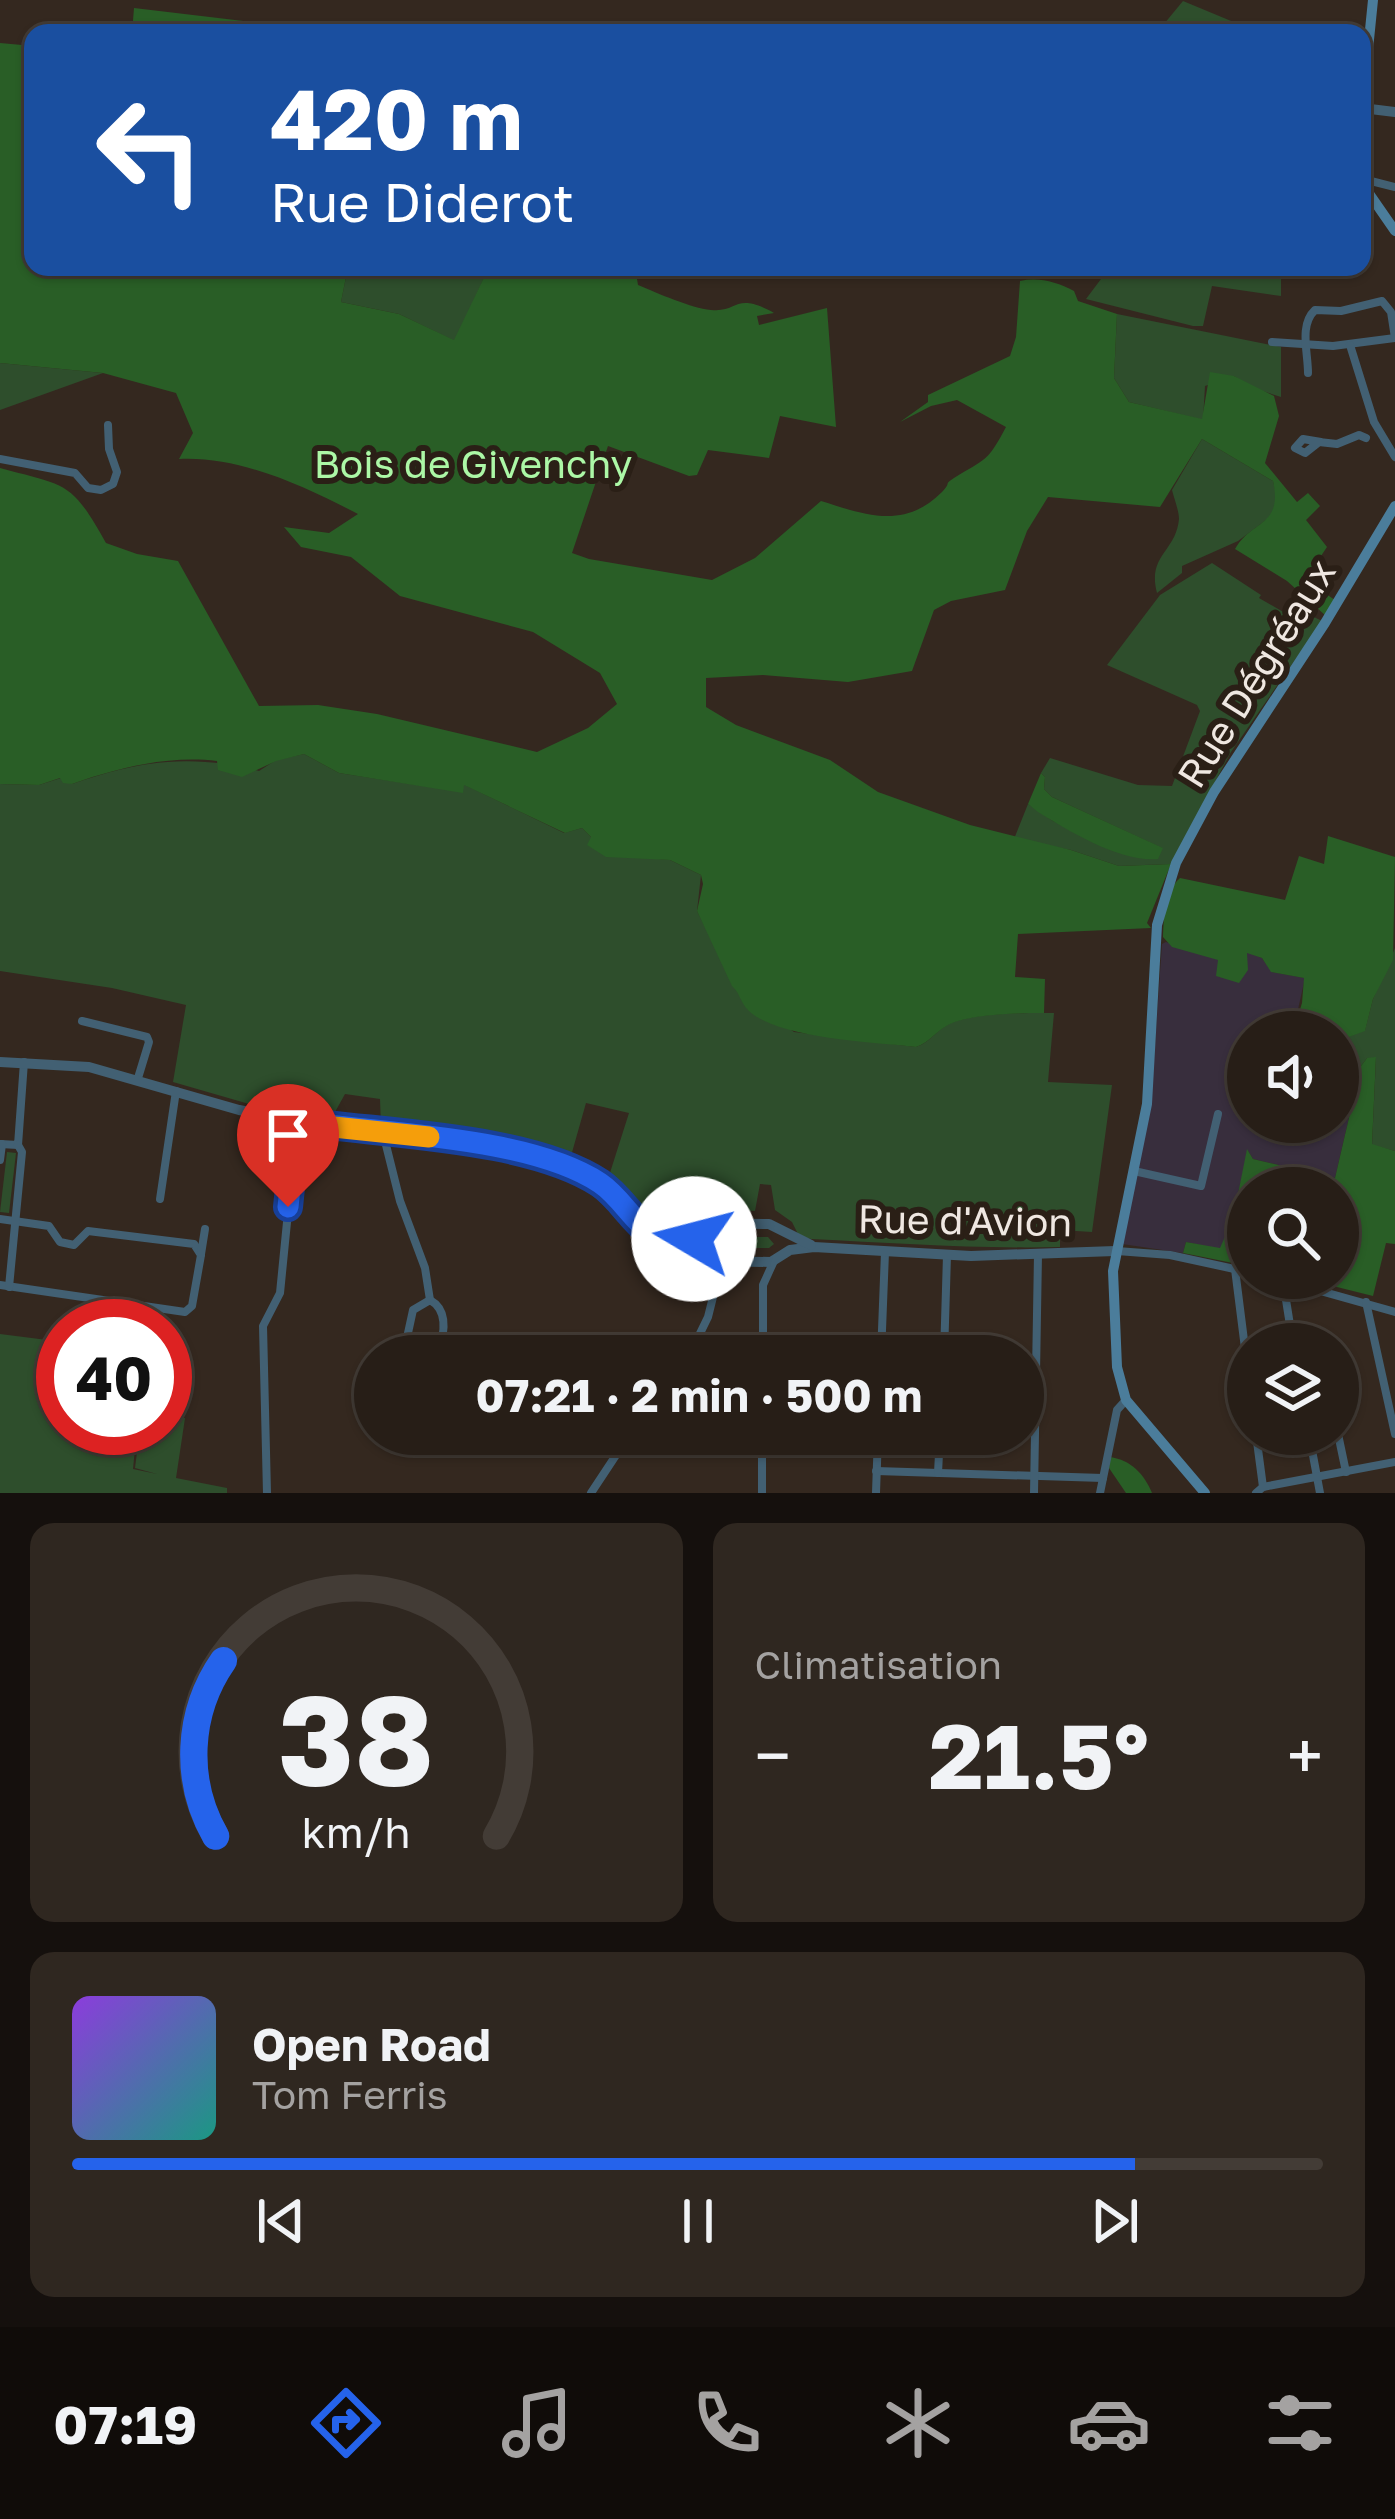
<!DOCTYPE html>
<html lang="fr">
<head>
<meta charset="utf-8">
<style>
	:root { --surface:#271e17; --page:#2f2720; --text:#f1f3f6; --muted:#a4a2a1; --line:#433c36; --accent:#2563eb }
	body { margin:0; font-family:"Golos Text",sans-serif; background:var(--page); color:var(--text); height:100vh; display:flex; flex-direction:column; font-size:45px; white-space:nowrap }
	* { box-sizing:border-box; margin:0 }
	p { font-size:39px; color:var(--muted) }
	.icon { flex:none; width:66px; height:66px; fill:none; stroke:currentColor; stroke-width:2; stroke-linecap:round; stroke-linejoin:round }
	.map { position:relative; height:1493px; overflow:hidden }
	.panel { display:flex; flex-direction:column; gap:30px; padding:30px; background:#15100d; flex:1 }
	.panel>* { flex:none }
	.banner { position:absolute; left:24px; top:24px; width:1347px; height:252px; border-radius:24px; box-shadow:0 3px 9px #0004,0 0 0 3px var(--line); background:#1a4fa0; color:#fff; overflow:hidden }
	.controls { position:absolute; left:1227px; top:1011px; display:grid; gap:24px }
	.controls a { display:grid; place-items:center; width:132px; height:132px; border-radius:50%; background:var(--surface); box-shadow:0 3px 9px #0004,0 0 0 3px var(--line); font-size:60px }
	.speed { position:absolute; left:36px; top:1299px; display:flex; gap:24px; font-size:60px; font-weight:700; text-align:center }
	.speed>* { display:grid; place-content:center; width:156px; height:156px; border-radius:50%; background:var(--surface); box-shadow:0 3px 9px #0004,0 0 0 3px var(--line); line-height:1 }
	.speed .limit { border:18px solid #d22; background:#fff; color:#111 }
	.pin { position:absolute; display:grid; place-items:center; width:102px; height:102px; color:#fff; margin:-123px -51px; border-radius:50% 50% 50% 0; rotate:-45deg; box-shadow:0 0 12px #0007 }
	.pin .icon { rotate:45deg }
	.me { position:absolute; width:132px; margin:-66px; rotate:278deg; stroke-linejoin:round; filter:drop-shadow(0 0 9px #0008) }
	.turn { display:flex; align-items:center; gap:42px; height:252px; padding:0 48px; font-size:54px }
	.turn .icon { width:156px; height:156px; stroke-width:2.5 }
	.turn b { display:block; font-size:84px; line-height:102px }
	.big { font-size:90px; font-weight:700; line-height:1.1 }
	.panel .card { flex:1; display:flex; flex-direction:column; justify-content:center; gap:18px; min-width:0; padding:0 42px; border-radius:24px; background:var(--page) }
	.panel .dial { align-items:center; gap:0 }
	.dial svg { height:312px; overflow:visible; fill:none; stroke:var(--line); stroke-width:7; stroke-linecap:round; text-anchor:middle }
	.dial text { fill:var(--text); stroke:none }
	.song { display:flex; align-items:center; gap:36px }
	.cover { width:144px; height:144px; border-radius:18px; background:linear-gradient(135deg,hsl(270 70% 55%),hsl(170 70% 35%)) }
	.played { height:12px; border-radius:6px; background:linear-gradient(90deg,var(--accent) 85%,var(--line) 85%) }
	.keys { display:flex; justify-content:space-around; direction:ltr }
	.heat { display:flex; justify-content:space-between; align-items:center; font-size:66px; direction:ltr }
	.panel .tiles { flex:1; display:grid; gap:30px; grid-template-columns:1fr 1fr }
	.card:last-child { grid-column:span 2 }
	.trip { position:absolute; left:354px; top:1335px; width:690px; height:120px; border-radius:60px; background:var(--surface); box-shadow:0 3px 9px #0004,0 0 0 3px var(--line); font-weight:700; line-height:120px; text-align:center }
	.menu { display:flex; height:192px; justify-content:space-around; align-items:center; background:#100c09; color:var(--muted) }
	.menu .icon { width:84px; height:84px }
	.menu .selected { color:var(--accent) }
	.menu b { font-size:54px; color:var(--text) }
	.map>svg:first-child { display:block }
	.industrial { fill:#382e3d }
	.green { fill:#2e4e2c }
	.forest { fill:#295e26 }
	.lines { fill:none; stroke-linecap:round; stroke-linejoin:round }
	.minor { stroke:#426073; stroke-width:8 }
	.tertiary { stroke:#426073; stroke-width:10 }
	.secondary { stroke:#4b7d9b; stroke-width:10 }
	.route-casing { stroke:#184099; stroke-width:30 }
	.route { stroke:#2563eb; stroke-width:21 }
	.slow { stroke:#f59e0b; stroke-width:21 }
	.labels { text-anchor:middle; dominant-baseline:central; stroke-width:12; stroke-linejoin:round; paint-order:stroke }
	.park-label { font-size:39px; fill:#acf8a6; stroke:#2a1f16 }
	.street-label { font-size:39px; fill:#efe7e1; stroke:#2a1f16 }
</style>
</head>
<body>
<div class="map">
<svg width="1395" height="1493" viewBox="0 0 1395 1493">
	<rect width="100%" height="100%" fill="#34281f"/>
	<path class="industrial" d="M1166,942L1219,960L1247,952L1262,958L1272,972L1305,978L1293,1032H1248V1122H1338V1061L1361,1066L1335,1178L1253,1159L1248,1151L1237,1199L1248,1209L1247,1223L1220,1249L1186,1242L1183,1253L1122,1244L1151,1103L1162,944Z"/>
	<g class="green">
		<path d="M1183,1L1260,33H1187L1164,24Z"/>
		<path d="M348,267H489L455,341L399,314L341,302Z"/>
		<path d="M1110,267H1281V296L1212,286L1203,326H1193L1086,299Z"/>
		<path d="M1117,314L1281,347V397L1250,387L1234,376L1205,386L1203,420L1129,402L1114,378Z"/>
		<path d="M0,363L103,373L0,410Z"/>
		<path d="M1202,439L1273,481L1278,501L1270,517L1238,541L1182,566V573L1157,593C1147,555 1176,552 1179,519C1179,511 1174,498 1172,490Z"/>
		<path d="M1212,563L1261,595L1259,598L1304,624L1312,616L1322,621L1231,752L1171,864L1119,866L1071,850L1014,839L1028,804L1053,821L1109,848H1162L1052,797L1044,789L1045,777L1041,773L1050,758L1138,785L1172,786L1200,711L1197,705L1107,665L1160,595Z"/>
		<path d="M304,754L339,773L463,792V784L564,833L582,828L591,837L647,858L670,860L701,875L697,911L737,989L794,1032L916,1047C930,1042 935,1032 947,1025C971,1012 1026,1013 1054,1013L1048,1082L1112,1085L1092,1232L1060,1230V1247C976,1249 894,1243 811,1239L799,1236L792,1222L775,1210L771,1185L760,1184L755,1211L726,1210L720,1193L708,1191L706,1210L689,1220L682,1232C646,1234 629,1205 608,1179L629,1113L586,1103L569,1163L492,1140L381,1126L380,1099L345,1094L330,1121L290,1116L173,1082L186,1005L112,988L0,971V784L39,785L61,778L72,784C139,761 189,753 259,771L276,760Z"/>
		<path d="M1395,948V1151L1372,1145L1376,1058H1367L1361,1066L1338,1061V1041L1365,1030L1373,999Z"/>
		<path d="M7,1152L16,1153L9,1213L0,1212Z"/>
		<path d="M714,1237H768L774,1244L769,1248H712L708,1241Z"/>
		<path d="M0,1334L63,1342V1428H137L133,1469L157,1474L135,1468L140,1428H165V1414L185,1418L176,1478L227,1488V1493H0Z"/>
	</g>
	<g class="forest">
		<path d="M134,8L261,23L418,33H132Z"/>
		<path d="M0,43L33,46V267H348L341,302L399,314L454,340L489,267H635L638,285C657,293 691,308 711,310C739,313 734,291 774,313L757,316L759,325L827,308L836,427L780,416L769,458L708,450L697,475L689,476L608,446L572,553L589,559L712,580L755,558L821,501C866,515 904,530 942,492C952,482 943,485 954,478C986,458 987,463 1006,427L957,400L931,406L900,422L928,402V395L1010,356L1016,337L1020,281C1039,277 1057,282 1074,291L1078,301L1117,314L1114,378L1129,402L1202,419L1210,372L1234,376L1274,396L1279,416L1265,463L1297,502L1308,493L1320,506L1306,520L1327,547L1305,580L1335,600L1326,616L1287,581L1235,549C1252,519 1283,527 1273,481L1202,439L1160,507L1048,497L1027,531L1005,590L951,601L934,610L912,671L848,682L763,675L706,678V707L736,725L830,760L878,792L970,825L1071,850L1119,866L1171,864L1147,923L1151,928L1018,934L1015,977L1045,979L1044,1013C1020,1013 968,1014 948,1025C935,1032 930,1042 916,1047C874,1042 777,1039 748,1010C740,1002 740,993 732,986L697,911L703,884L701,875L670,860L606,857L587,845L591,837L582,828L565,833L464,785L463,793L339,773L304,754L276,761L242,777L218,770L217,761C169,755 117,768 72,784L63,783L60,778L39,785L0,784V468C66,486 71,480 106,543L137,554L178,561L259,706L318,705L377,714L537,752L588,728L617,704L600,673L533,632L400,596L351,557L301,547L284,527L329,533L358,514C304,486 240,456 179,459L193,433L176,393L103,373L0,363Z"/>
		<path d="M1041,773L1045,777L1044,789L1052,797L1163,848L1158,859C1119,862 1071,832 1038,812L1028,804Z"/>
		<path d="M1328,836L1395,857L1393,960L1373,999L1365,1031L1338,1041V1032H1293L1302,1003L1304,978L1271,972L1262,958L1247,953L1248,970L1239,983L1216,976L1218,960L1172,947L1163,937C1164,917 1164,892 1180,878L1285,900L1299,856L1324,864Z"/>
		<path d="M1376,1057L1372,1144L1395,1151V1244L1386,1243L1373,1296L1301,1278H1338V1188H1248V1209L1237,1199L1247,1149L1253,1159L1335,1178L1361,1066L1367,1058Z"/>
		<path d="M1248,1221V1266L1183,1253L1186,1242L1220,1248L1231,1223Z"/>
		<path d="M1110,1457C1131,1460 1144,1474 1152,1493H1126L1109,1468Z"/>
	</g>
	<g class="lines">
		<g class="minor">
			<path d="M1363,179L1395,187"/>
			<path d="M1272,342L1333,346L1395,338"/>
			<path d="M1350,345L1374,422L1395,457"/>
			<path d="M1308,373C1308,352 1299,325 1315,310L1341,311L1382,301L1391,312L1395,338"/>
			<path d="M1321,442L1303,439L1295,448L1305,453L1319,442L1337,444L1359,435L1366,438"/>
			<path d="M0,459L75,473L88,488L101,490L113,484L117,472L109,449L108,425"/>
			<path d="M82,1021L147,1037L149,1042L138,1078"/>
			<path d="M383,1133L400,1201L425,1268L430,1300"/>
			<path d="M0,1144L18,1145L24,1062"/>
			<path d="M0,1160L2,1144"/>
			<path d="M1134,1171L1201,1186L1218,1114"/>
			<path d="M160,1199L176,1091"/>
			<path d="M0,1219L49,1226L60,1242L74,1245L88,1231L194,1244L201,1255L192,1306L185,1312L0,1285"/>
			<path d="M1117,1251L1170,1255L1248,1272"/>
			<path d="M201,1254L205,1229"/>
			<path d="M1235,1269L1248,1372"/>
			<path d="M1274,1278L1395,1312"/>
			<path d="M1283,1281L1293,1344"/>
			<path d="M9,1287L22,1152L18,1145"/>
			<path d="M1366,1302L1395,1434"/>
			<path d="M442,1342L516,1356"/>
			<path d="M403,1356L413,1310L430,1300C450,1311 444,1337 437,1356"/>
			<path d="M689,1356L708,1317L718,1277L729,1262"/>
			<path d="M763,1356V1285L773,1263"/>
			<path d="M881,1356L885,1252"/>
			<path d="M944,1356L947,1255"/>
			<path d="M1256,1434L1263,1487"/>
			<path d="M1309,1434L1320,1493"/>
			<path d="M1338,1434L1346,1472"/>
			<path d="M876,1471L1103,1478"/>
			<path d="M938,1473L940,1434"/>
			<path d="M267,1493L263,1326L280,1293L297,1121"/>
			<path d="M591,1493L630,1434"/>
			<path d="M762,1493V1434"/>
			<path d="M876,1493L878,1434"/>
			<path d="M1034,1493L1038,1254"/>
			<path d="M1100,1493L1117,1410L1126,1400"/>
			<path d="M1256,1493L1263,1487L1395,1462"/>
		</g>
		<g class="tertiary">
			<path d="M1362,108L1395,112"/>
			<path d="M0,1062L89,1067L239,1110L334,1127L454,1139L552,1163L599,1182L644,1229L692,1249L709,1261L771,1262L790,1250L814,1247L971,1256L1115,1251"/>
			<path d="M672,1238L691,1235L708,1223L769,1224L811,1245"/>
		</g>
		<g class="secondary">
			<path d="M1362,109L1373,0"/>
			<path d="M1362,175L1368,192L1395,231"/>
			<path d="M1205,1493L1126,1400L1117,1367L1113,1271L1147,1104L1157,925L1176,863L1214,792L1325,623L1395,506"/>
		</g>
	</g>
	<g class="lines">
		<g class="route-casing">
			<path id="route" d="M288,1207L297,1121C381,1134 529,1136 600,1183C621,1197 632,1221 653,1235L685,1238L697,1231L694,1239"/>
		</g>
		<use href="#route" class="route"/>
		<path class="slow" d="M324,1126L429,1137"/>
	</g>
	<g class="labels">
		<g class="park-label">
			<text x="473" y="463">Bois de Givenchy</text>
		</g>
		<g class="street-label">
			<text transform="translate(1256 673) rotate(-58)">Rue Dégréaux</text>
			<text transform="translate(965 1220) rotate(1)">Rue d'Avion</text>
		</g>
	</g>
</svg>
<div class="controls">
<a><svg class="icon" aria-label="sound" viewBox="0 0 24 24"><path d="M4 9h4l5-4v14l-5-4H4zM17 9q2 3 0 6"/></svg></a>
<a><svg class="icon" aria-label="search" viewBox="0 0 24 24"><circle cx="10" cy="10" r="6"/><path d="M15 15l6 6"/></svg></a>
<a><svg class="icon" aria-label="layers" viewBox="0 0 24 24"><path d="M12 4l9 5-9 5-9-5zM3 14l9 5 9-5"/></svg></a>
</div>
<div class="speed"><div class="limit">40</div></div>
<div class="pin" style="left:288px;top:1207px;background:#d93025"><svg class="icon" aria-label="arrive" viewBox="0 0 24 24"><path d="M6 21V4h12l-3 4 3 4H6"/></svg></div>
<svg class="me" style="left:694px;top:1239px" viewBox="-20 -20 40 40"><circle r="19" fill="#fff"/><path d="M0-13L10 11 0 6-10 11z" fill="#2563eb"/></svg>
<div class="trip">07:21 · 2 min · 500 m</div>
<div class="banner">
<div class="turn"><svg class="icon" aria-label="left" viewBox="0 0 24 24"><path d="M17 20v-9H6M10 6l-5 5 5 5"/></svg><div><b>420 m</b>Rue Diderot</div></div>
</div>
</div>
<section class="panel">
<div class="tiles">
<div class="card dial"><svg viewBox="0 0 100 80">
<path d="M14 69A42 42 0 1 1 86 69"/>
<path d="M14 69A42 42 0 0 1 16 24" stroke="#2563eb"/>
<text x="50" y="56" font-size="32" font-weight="700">38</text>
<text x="50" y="72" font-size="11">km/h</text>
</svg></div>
<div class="card"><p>Climatisation</p>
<div class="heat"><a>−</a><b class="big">21.5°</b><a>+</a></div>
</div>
<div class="card">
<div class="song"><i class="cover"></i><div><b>Open Road</b><p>Tom Ferris</p></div></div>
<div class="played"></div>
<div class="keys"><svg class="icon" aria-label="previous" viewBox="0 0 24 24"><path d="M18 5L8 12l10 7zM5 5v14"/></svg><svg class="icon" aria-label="pause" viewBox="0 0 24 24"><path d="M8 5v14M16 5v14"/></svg><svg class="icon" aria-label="next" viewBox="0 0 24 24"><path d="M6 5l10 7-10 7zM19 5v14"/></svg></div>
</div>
</div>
</section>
<nav class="menu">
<b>07:19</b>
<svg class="icon selected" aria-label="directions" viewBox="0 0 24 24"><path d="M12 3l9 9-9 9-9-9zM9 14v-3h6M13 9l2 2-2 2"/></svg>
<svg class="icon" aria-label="music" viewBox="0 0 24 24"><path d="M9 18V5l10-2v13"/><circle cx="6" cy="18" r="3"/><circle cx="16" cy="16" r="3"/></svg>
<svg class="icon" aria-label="phone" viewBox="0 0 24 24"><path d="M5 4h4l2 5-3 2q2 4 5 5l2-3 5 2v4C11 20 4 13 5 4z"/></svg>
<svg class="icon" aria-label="climate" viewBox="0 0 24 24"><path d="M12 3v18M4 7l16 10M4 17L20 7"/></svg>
<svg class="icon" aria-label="car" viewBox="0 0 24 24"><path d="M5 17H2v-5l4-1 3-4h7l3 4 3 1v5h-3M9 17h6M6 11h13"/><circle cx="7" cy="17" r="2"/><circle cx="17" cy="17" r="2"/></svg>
<svg class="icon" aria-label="filters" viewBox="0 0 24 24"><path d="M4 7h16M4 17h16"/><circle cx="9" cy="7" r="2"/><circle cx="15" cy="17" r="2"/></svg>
</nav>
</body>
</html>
